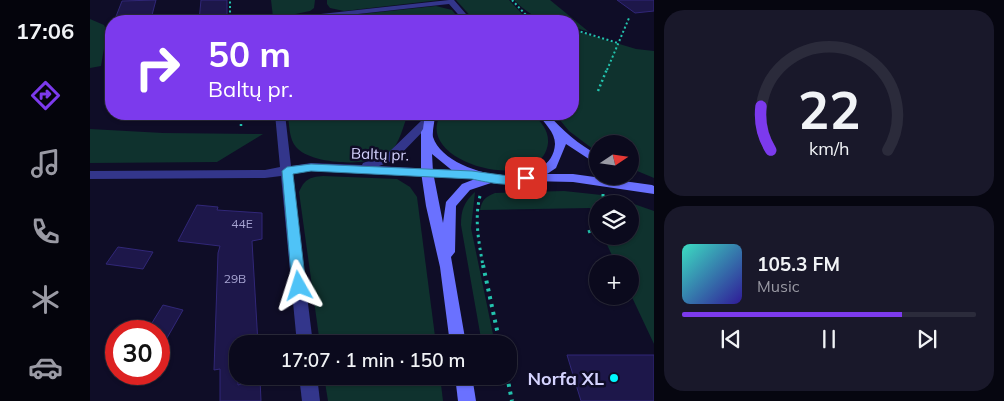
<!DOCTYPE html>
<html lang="en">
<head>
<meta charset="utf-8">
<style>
	:root { --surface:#0b0a1d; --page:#19182a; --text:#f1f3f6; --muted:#9a9aa4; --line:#2b2b3b; --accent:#7c3aed }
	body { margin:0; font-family:Mulish,sans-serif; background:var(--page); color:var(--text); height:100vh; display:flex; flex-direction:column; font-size:19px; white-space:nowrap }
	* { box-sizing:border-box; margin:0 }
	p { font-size:16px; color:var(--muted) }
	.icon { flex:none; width:28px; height:28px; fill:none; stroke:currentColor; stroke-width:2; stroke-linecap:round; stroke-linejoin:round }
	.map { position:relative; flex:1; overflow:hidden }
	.details { display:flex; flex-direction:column; gap:10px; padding:10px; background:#060610; width:350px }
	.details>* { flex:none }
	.guide { position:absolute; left:15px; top:15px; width:474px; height:105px; border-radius:20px; box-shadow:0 1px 4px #0004,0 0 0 1px var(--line); background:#7c3aed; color:#fff; overflow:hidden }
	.needle { width:32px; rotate:77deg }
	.tools { position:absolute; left:499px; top:135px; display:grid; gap:10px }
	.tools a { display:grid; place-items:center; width:50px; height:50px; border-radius:50%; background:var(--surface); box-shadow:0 1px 4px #0004,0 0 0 1px var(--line); font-size:25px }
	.speed { position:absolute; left:15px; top:320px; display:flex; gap:10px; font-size:25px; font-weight:700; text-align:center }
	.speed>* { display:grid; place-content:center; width:65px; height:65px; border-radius:50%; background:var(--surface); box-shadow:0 1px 4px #0004,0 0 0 1px var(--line); line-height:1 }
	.speed .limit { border:8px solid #d22; background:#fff; color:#111 }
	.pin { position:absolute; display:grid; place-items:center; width:42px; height:42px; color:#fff; margin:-21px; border-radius:10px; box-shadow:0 2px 8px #0006 }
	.me { position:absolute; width:55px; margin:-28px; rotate:354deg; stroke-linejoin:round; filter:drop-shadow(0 0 4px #0008) }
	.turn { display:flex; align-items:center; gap:18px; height:105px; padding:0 20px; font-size:22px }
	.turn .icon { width:65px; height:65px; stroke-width:2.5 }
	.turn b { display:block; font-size:35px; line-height:42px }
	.details .widget { flex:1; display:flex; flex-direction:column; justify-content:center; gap:8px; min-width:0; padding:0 18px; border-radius:20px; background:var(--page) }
	.details .dial { align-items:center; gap:0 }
	.dial svg { height:130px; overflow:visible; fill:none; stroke:var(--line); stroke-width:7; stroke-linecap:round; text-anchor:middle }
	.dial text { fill:var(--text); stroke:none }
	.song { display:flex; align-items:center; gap:15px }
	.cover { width:60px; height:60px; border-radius:8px; background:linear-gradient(135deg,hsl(170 70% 55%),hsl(250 70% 35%)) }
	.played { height:5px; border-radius:2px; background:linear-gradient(90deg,var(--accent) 75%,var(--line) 75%) }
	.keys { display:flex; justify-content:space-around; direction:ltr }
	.trip { position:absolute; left:139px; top:335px; width:288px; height:50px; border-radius:20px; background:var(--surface); box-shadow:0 1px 4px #0004,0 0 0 1px var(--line); font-weight:600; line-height:50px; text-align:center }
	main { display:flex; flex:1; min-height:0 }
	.dock { display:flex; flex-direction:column; width:90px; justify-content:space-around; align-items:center; background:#04040c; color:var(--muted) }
	.dock .icon { width:35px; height:35px }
	.dock .on { color:var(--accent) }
	.dock b { font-size:22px; color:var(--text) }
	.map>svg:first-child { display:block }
	.green { fill:#0f322e }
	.building { fill:#1d174a; stroke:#312778 }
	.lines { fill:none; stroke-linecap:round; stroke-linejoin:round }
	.path-far3 { stroke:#23c3ae; stroke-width:2; stroke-dasharray:2 2.5; stroke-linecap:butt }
	.path-far2 { stroke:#23c3ae; stroke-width:2.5; stroke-dasharray:2 3; stroke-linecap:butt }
	.path-far1 { stroke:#23c3ae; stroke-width:3; stroke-dasharray:2.5 4; stroke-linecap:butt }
	.path { stroke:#23c3ae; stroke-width:4; stroke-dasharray:3 5; stroke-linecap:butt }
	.street { fill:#33368b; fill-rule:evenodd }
	.secondary { fill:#6a71ff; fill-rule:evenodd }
	.route { fill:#4fc3f7; stroke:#337fa1 }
	.poi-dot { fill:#00f7fe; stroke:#0f0d27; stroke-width:2 }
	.labels { text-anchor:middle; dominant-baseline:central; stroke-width:5; stroke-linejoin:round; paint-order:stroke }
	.number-label { font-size:12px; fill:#a7a4d2 }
	.street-label { font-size:15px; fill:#d5d3ff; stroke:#0f0d27 }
	.near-poi-label { font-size:18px; font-weight:bold; fill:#d5d3ff; stroke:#0f0d27; text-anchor:end }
</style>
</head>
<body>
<main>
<nav class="dock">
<b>17:06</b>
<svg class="icon on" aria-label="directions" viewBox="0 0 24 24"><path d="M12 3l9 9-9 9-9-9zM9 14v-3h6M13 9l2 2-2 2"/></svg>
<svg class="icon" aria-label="music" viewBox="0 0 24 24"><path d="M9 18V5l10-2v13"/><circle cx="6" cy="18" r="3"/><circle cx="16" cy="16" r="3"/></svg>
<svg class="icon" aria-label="phone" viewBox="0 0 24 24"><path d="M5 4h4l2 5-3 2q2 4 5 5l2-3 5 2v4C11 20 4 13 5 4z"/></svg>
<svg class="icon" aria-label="climate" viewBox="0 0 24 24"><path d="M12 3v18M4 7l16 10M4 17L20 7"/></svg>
<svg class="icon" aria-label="car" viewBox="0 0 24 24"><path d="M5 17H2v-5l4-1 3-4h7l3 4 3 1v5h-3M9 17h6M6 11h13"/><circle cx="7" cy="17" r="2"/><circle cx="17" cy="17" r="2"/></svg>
</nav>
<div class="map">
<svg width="564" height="401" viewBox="0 0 564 401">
	<rect width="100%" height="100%" fill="#0f0d27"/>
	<g class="green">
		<path d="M181,0H225L224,8L220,11L186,18L183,17Z"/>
		<path d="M237,0H350L254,11L240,8L237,4Z"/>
		<path d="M366,0H419L434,16L452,21H385Z"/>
		<path d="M424,0H460L499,32L483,27L482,21C455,21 444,20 424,0Z"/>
		<path d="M346,6L362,10L369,19L362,14L326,18L328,21H207Z"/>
		<path d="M0,19L14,25L17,31L11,66L0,68Z"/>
		<path d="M483,30L546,49L564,51V178L540,168V144H508L507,152L479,131L465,114H482Z"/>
		<path d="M198,114H318C313,126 310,143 300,152C283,168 221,165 206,147C199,139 199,124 198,114Z"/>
		<path d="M351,114H442C451,121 459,131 458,143C452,197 321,163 351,114Z"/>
		<path d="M0,129L73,133L173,134L127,162L0,163Z"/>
		<path d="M233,176L307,179L320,187L327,197L346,344H230L209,192C214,180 219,177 233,176Z"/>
		<path d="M474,191L521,196L564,211V344L540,293V264H526L513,236H540V204H508L507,224L500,208L390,210C392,200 395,197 405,193Z"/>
		<path d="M385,192L381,228L405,344H392L371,225C371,210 374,202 385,192Z"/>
		<path d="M234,376H350L353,401H238Z"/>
	</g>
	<g class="building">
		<path d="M66,0L62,15L25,19L32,1Z"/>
		<path d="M111,0H137V21H109Z"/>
		<path d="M527,0H564V11L545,13Z"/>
		<path d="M107,205L128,207L127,210L172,213V239L162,241L168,344H148V385L170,379L171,401H130V369L124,370L128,253L130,246L88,241Z"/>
		<path d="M28,247L63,252L53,269L16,264Z"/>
		<path d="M73,305L93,310L69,352V331H57Z"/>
		<path d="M477,355H564V401H491Z"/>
	</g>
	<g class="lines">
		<g class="path-far3">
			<path d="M422,0L436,15L457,21"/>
			<path d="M140,18L150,21"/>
			<path d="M138,21L140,18V0"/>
			<path d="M482,29L528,43"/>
			<path d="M517,70L539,18"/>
		</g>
		<g class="path-far2">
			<path d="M508,91L517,69"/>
			<path d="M117,114L131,118"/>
			<path d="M151,114V129"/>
		</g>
		<g class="path-far1">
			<path d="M513,194V204"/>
			<path d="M390,196C384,219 389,243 393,266"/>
			<path d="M498,232L508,228"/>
		</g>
		<g class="path">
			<path d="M393,265L410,344"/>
			<path d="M417,376L422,401"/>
		</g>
		<g class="street">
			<path d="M359,0H364L382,21H374L359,4L204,21H181L185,19Z"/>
			<path d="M185,114H195L201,166L221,163L272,165L273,163L297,154L333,119H341L342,121L341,123L305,160L289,166L382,171L388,175L382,179L221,171L202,174L223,344H207L191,176L175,178L0,179V171L175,170L190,167Z"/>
			<path d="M209,376H227L230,401H212Z"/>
		</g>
		<g class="secondary">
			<path d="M335,114H345C345,121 342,131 343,137C356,177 462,195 465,144C465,132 454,123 448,114H458C473,131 488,144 508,155V165L476,144L466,168L457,174H483L562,185L564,186V194L483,182L439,181L420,184L401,183L380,190L366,206L365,252L361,257L376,344H360L350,267L336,206L331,172V132L333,129ZM342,154L364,172L385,179L372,184L356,202L353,223L343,172Z"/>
			<path d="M365,376H382L386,401H368Z"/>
		</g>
	</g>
	<path class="route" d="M221,164L382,171L419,176L436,174L442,178C432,190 395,182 382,179L221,171L203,174L216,286L214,291L209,292L204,291L202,286L192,171L197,167Z"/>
	<circle class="poi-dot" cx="524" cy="378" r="5"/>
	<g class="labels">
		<g class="number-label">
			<text x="152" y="223">44E</text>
			<text x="145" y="278">29B</text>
		</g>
		<g class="street-label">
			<text transform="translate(290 154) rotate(2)">Baltų pr.</text>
		</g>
		<g class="near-poi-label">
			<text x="514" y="378">Norfa XL</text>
		</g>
	</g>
</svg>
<div class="tools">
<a><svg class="needle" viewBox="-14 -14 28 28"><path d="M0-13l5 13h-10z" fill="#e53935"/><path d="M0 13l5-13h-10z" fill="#9a9aa4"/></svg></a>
<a><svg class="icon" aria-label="layers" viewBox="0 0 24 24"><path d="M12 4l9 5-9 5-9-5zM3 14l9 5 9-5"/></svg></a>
<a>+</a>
</div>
<div class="speed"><div class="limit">30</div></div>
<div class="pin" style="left:436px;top:178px;background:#d93025"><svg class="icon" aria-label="arrive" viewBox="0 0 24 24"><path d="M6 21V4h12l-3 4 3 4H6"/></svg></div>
<svg class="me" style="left:209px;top:286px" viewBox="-20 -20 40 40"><path d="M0-17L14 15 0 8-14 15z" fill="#4fc3f7" stroke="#fff" stroke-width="4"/></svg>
<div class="trip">17:07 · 1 min · 150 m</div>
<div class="guide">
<div class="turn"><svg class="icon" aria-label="right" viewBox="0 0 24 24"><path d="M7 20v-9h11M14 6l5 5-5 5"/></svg><div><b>50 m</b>Baltų pr.</div></div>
</div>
</div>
<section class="details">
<div class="widget dial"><svg viewBox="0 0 100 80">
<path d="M14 69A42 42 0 1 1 86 69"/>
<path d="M14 69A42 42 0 0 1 8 42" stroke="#7c3aed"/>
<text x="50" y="56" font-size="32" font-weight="700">22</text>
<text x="50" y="72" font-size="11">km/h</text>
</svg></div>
<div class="widget">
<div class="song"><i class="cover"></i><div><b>105.3 FM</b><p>Music</p></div></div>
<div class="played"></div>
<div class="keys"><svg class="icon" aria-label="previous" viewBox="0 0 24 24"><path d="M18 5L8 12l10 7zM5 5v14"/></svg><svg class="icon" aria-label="pause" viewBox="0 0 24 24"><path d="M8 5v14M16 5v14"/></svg><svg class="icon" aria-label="next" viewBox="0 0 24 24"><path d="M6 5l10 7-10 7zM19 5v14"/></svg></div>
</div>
</section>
</main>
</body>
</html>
